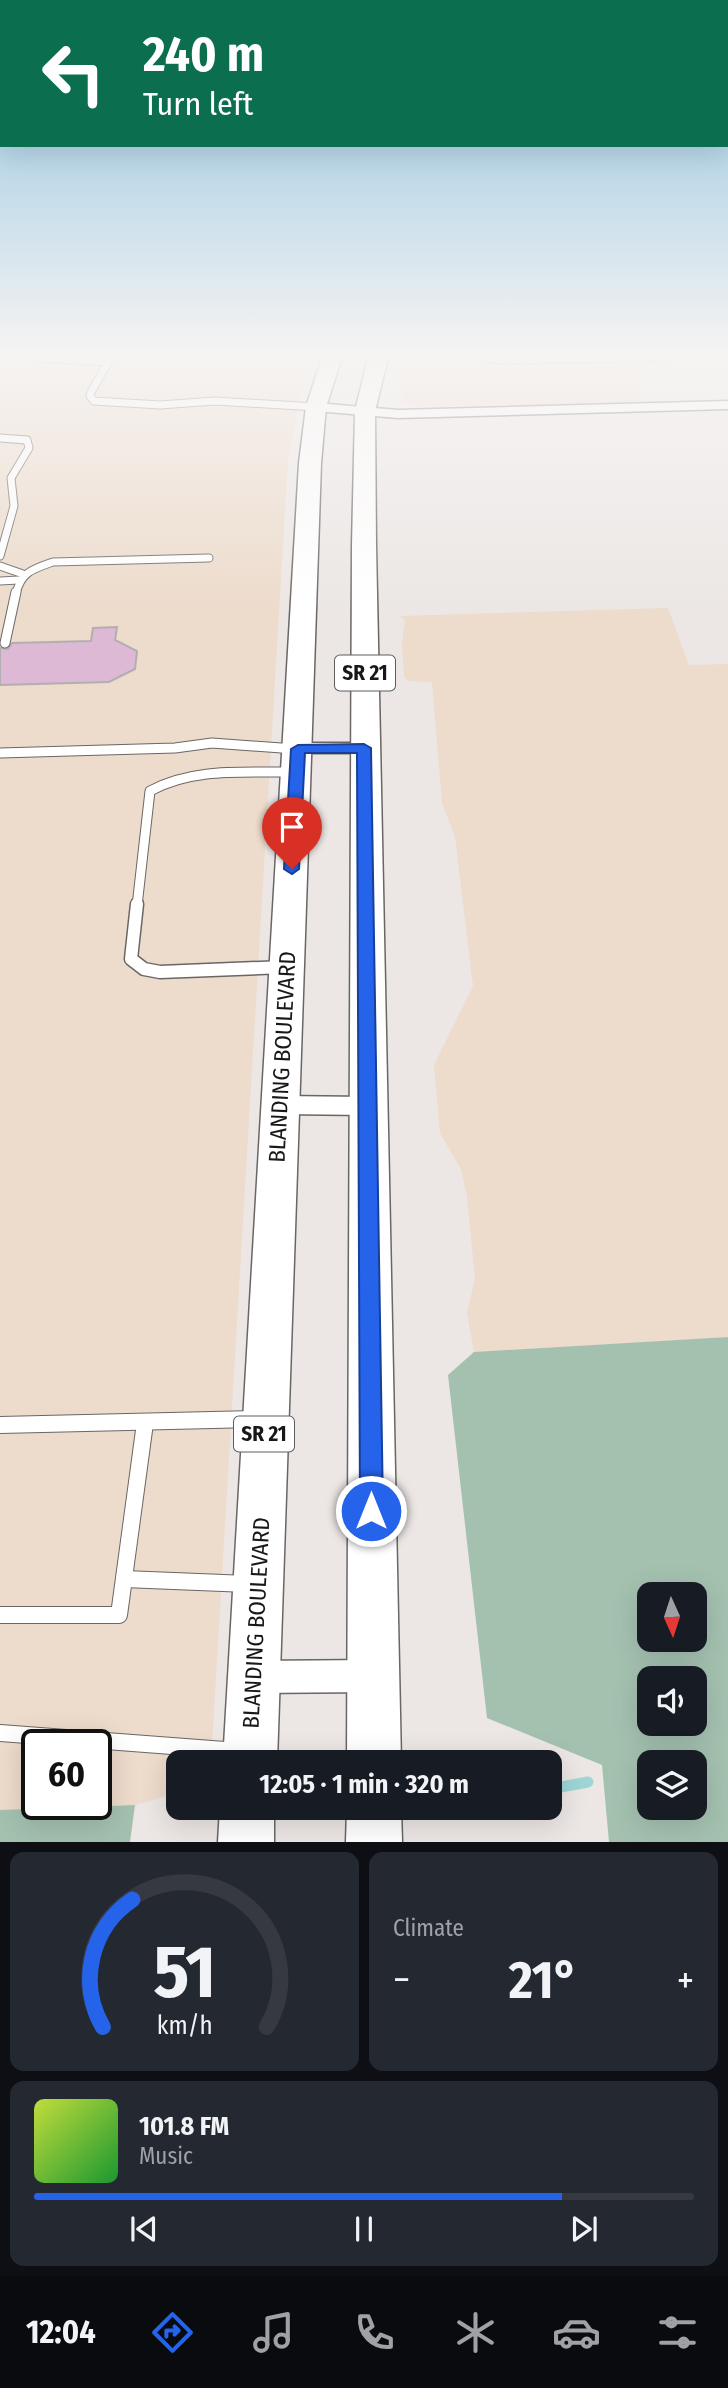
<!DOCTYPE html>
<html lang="en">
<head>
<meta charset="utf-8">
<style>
	:root { --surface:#171b24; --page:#242831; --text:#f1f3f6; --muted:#9ea1a6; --line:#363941; --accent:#2563eb }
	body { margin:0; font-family:"Fira Sans Condensed",sans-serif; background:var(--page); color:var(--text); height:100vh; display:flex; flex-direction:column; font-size:26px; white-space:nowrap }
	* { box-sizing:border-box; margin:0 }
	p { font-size:23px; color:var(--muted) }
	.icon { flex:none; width:38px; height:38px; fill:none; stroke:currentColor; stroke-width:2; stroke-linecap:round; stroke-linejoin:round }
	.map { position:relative; height:1842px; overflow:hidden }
	.details { display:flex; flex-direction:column; gap:10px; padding:10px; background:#0d0f14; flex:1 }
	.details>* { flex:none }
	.hud { position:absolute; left:0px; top:0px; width:728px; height:147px; box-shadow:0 7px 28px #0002; background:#0b6e4f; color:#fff; overflow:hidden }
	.needle { width:46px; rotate:177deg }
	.tools { position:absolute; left:637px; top:1582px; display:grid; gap:14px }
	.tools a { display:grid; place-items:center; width:70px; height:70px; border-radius:14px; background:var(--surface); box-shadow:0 7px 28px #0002; font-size:35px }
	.speed { position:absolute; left:21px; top:1729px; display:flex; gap:14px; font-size:35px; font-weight:700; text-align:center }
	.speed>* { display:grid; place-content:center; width:91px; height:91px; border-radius:50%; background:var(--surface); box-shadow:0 7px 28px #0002; line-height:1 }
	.speed .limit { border:4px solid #111; border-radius:10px; background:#fff; color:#111 }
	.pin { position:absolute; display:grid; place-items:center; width:60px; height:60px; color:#fff; margin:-72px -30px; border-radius:50% 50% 50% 0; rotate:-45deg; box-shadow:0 0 7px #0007 }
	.pin .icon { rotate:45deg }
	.me { position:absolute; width:77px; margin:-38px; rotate:0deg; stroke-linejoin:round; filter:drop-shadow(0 0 5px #0008) }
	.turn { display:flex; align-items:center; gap:24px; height:147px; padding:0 28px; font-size:32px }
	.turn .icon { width:91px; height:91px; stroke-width:2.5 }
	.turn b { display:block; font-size:49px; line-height:60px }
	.big { font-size:52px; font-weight:700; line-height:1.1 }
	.details .card { flex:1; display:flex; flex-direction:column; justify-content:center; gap:10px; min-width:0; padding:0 24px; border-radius:14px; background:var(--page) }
	.details .dial { align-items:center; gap:0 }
	.dial svg { height:182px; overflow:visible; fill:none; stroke:var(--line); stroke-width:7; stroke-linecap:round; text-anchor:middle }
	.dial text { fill:var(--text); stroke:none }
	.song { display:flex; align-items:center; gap:21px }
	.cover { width:84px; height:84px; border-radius:10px; background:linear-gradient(135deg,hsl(70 70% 55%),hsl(130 70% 35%)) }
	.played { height:7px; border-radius:4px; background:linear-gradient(90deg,var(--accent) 80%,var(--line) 80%) }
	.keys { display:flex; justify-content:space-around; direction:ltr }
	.heat { display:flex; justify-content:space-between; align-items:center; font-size:38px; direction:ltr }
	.details .tiles { flex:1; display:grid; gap:10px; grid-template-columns:1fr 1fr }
	.card:last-child { grid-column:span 2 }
	.trip { position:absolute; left:166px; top:1750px; width:396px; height:70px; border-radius:14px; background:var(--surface); box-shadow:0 7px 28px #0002; font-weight:700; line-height:70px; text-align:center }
	.tab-bar { display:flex; height:112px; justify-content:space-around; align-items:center; background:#090b0e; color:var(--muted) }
	.tab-bar .icon { width:49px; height:49px }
	.tab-bar .on { color:var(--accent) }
	.tab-bar b { font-size:32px; color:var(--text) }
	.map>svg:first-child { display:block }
	.commercial { fill:#eddbcb; fill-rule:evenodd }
	.green { fill:#a4c1b0; fill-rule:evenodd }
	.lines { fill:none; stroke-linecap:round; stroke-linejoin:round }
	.stream { stroke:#9fd5d6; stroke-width:11 }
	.building { fill:#ddb9d6; stroke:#b2aeb1; stroke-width:2 }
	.service-far3-casing { stroke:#6a6664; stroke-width:9 }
	.service-far2-casing { stroke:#6a6664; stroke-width:11 }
	.service-far1-casing { stroke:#6a6664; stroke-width:15 }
	.service-casing { stroke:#6a6664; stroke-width:18 }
	.minor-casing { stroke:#6a6664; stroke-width:3 }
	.primary-casing { stroke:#6a6664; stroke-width:3 }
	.service-far3 { stroke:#fff; stroke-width:7 }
	.service-far2 { stroke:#fff; stroke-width:9 }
	.service-far1 { stroke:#fff; stroke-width:12 }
	.service { stroke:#fff; stroke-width:16 }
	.minor { fill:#fff; fill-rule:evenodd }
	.primary { fill:#fff; fill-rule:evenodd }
	.route { fill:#2563eb; stroke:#184099; stroke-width:2 }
	.labels { text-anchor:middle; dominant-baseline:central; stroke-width:7; stroke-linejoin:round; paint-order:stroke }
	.shield { fill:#fff; stroke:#5e5d5d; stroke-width:2 }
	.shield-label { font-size:21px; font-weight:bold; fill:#191717 }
	.street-label { font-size:23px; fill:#191717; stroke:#fff }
</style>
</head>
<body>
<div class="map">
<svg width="728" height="1842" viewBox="0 0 728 1842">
	<rect width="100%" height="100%" fill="#ece7e5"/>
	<g class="commercial">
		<path d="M0,354H318L301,393L288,460L211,1762H178V1793L135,1805L0,1810ZM37,1745H96V1804H37Z"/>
		<path d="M407,354H728V365L635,368L641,404L416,406L403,403V394L399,390Z"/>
		<path d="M668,608L689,665L728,664V1337L474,1352L467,1313L475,1279L467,1196L461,1169L440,1133L434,1065L473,986L455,837L442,803L432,682L408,681L404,677L402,644L405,620L400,616Z"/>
	</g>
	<g class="green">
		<path d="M728,1337V1842H609L602,1765L487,1718L448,1375L474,1352ZM649,1594H695V1640H649ZM649,1678H695V1724H649ZM649,1762H695V1808H649Z"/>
		<path d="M135,1805L130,1842H0V1810Z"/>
	</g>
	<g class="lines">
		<path class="stream" d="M550,1789L588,1782"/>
	</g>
	<path class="building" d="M117,627L115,640L137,651L135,669L109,682L0,685V648L8,649L12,643L91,641L93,628Z"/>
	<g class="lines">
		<g class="service-far3-casing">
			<g id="service-far3">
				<path d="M32,354L40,358L108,362"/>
				<path d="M113,354L91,392L90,396L94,401L160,405L215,401L316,407"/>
				<path d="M482,354L485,359L511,360L668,357L670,354"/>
				<path d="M0,438L27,440L29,448L11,478L14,506L0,556"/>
				<path d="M0,566L23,574"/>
				<path d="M0,581L19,580"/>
				<path d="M16,594C21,572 33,569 53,562L209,558"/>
			</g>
		</g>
		<g class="service-far2-casing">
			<g id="service-far2">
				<path d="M5,643L16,592"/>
				<path d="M0,753L175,748L212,743L295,749"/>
				<path d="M137,906L150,791C194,767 245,773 294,772"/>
			</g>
		</g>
		<g class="service-far1-casing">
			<path id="service-far1" d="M137,904L131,959L144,969L160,972L284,967"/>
		</g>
		<g class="service-casing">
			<g id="service">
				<path d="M0,1425L255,1419"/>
				<path d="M124,1579L248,1584"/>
				<path d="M0,1615H119L145,1423"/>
				<path d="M0,1733L238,1751"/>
			</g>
		</g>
		<g class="minor-casing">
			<g id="minor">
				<path d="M728,401V409L398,418L316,411L309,407L316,403L398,410Z"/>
				<path d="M298,743H364L373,748L364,753H292L289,749L292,745Z"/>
				<path d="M280,1096L367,1097L375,1100L379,1106L375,1112L367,1115L280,1114L272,1111L268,1105L272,1099Z"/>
				<path d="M373,1660L385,1665L389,1676L385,1687L373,1692L254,1693L242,1688L238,1677L242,1666L254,1661Z"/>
			</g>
		</g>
		<g class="primary-casing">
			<g id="primary">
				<path d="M323,354H343L326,407L321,463L277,1762H223L299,463L306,407Z"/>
				<path d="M369,354H389L375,411L376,545L401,1762H347L352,545L355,411Z"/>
				<path d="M220,1808H274V1842H218Z"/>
				<path d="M347,1808H401L402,1842H346Z"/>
			</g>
		</g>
		<use href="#service-far3" class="service-far3"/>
		<use href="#service-far2" class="service-far2"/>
		<use href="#service-far1" class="service-far1"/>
		<use href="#service" class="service"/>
		<use href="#minor" class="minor"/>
		<use href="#primary" class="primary"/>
	</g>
	<linearGradient id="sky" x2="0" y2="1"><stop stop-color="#8bc1e1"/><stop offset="0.58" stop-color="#f6f4f3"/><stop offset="1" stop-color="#f6f4f3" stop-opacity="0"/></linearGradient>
	<rect width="728" height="612" fill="url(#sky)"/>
	<path class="route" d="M364,744L371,748L383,1511L379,1518L371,1521L363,1518L360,1511L357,753H305L299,869L292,874L284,869L291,749L298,745Z"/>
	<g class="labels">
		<g class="shield">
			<rect x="335" y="655.5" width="60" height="35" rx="5"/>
			<rect x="234" y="1416.5" width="60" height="35" rx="5"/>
		</g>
		<g class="shield-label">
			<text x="365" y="673">SR 21</text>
			<text x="264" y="1434">SR 21</text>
		</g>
		<g class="street-label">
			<text transform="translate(282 1057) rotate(-87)">BLANDING BOULEVARD</text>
			<text transform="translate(256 1623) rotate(-87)">BLANDING BOULEVARD</text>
		</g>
	</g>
</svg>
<div class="tools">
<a><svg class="needle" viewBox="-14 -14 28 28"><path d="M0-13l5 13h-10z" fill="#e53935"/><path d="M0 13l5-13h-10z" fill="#9ea1a6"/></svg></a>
<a><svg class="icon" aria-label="sound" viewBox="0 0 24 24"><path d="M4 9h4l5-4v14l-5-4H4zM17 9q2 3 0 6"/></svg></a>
<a><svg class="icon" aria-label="layers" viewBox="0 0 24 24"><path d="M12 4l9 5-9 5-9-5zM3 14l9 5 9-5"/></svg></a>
</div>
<div class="speed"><div class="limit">60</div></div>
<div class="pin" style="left:292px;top:869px;background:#d93025"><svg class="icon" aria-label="arrive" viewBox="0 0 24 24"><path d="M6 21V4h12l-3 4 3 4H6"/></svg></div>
<svg class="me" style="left:371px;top:1511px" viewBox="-20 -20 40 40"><circle r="17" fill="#2563eb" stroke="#fff" stroke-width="3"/><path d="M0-11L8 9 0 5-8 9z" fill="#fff"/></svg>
<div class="trip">12:05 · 1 min · 320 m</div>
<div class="hud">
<div class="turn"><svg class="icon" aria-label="left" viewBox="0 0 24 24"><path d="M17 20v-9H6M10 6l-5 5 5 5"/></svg><div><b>240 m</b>Turn left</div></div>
</div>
</div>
<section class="details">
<div class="tiles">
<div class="card dial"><svg viewBox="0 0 100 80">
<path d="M14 69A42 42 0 1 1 86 69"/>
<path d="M14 69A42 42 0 0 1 27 13" stroke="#2563eb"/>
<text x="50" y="56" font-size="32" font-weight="700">51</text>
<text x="50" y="72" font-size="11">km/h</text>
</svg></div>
<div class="card"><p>Climate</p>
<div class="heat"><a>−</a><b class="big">21°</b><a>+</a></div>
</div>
<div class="card">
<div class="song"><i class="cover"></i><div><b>101.8 FM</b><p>Music</p></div></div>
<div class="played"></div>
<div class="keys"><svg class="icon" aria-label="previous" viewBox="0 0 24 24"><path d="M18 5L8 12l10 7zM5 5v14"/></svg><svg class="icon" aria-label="pause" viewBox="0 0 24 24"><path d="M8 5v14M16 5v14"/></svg><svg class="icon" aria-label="next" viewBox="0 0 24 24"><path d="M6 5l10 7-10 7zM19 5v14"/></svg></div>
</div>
</div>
</section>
<nav class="tab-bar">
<b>12:04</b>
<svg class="icon on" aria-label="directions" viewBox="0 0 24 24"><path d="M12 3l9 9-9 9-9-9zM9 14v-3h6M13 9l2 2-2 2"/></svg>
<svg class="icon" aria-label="music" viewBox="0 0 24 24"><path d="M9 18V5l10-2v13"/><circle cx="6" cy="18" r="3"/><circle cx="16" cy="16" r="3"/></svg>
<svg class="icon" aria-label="phone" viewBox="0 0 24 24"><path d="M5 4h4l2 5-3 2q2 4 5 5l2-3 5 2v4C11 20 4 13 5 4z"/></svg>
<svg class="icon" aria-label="climate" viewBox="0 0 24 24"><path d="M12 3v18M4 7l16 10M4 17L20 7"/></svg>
<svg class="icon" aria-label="car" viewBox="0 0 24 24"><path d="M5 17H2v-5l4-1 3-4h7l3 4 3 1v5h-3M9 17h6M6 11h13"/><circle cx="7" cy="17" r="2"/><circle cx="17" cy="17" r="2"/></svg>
<svg class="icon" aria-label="filters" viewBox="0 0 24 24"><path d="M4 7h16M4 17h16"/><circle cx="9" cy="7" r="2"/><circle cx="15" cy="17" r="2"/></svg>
</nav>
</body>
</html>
